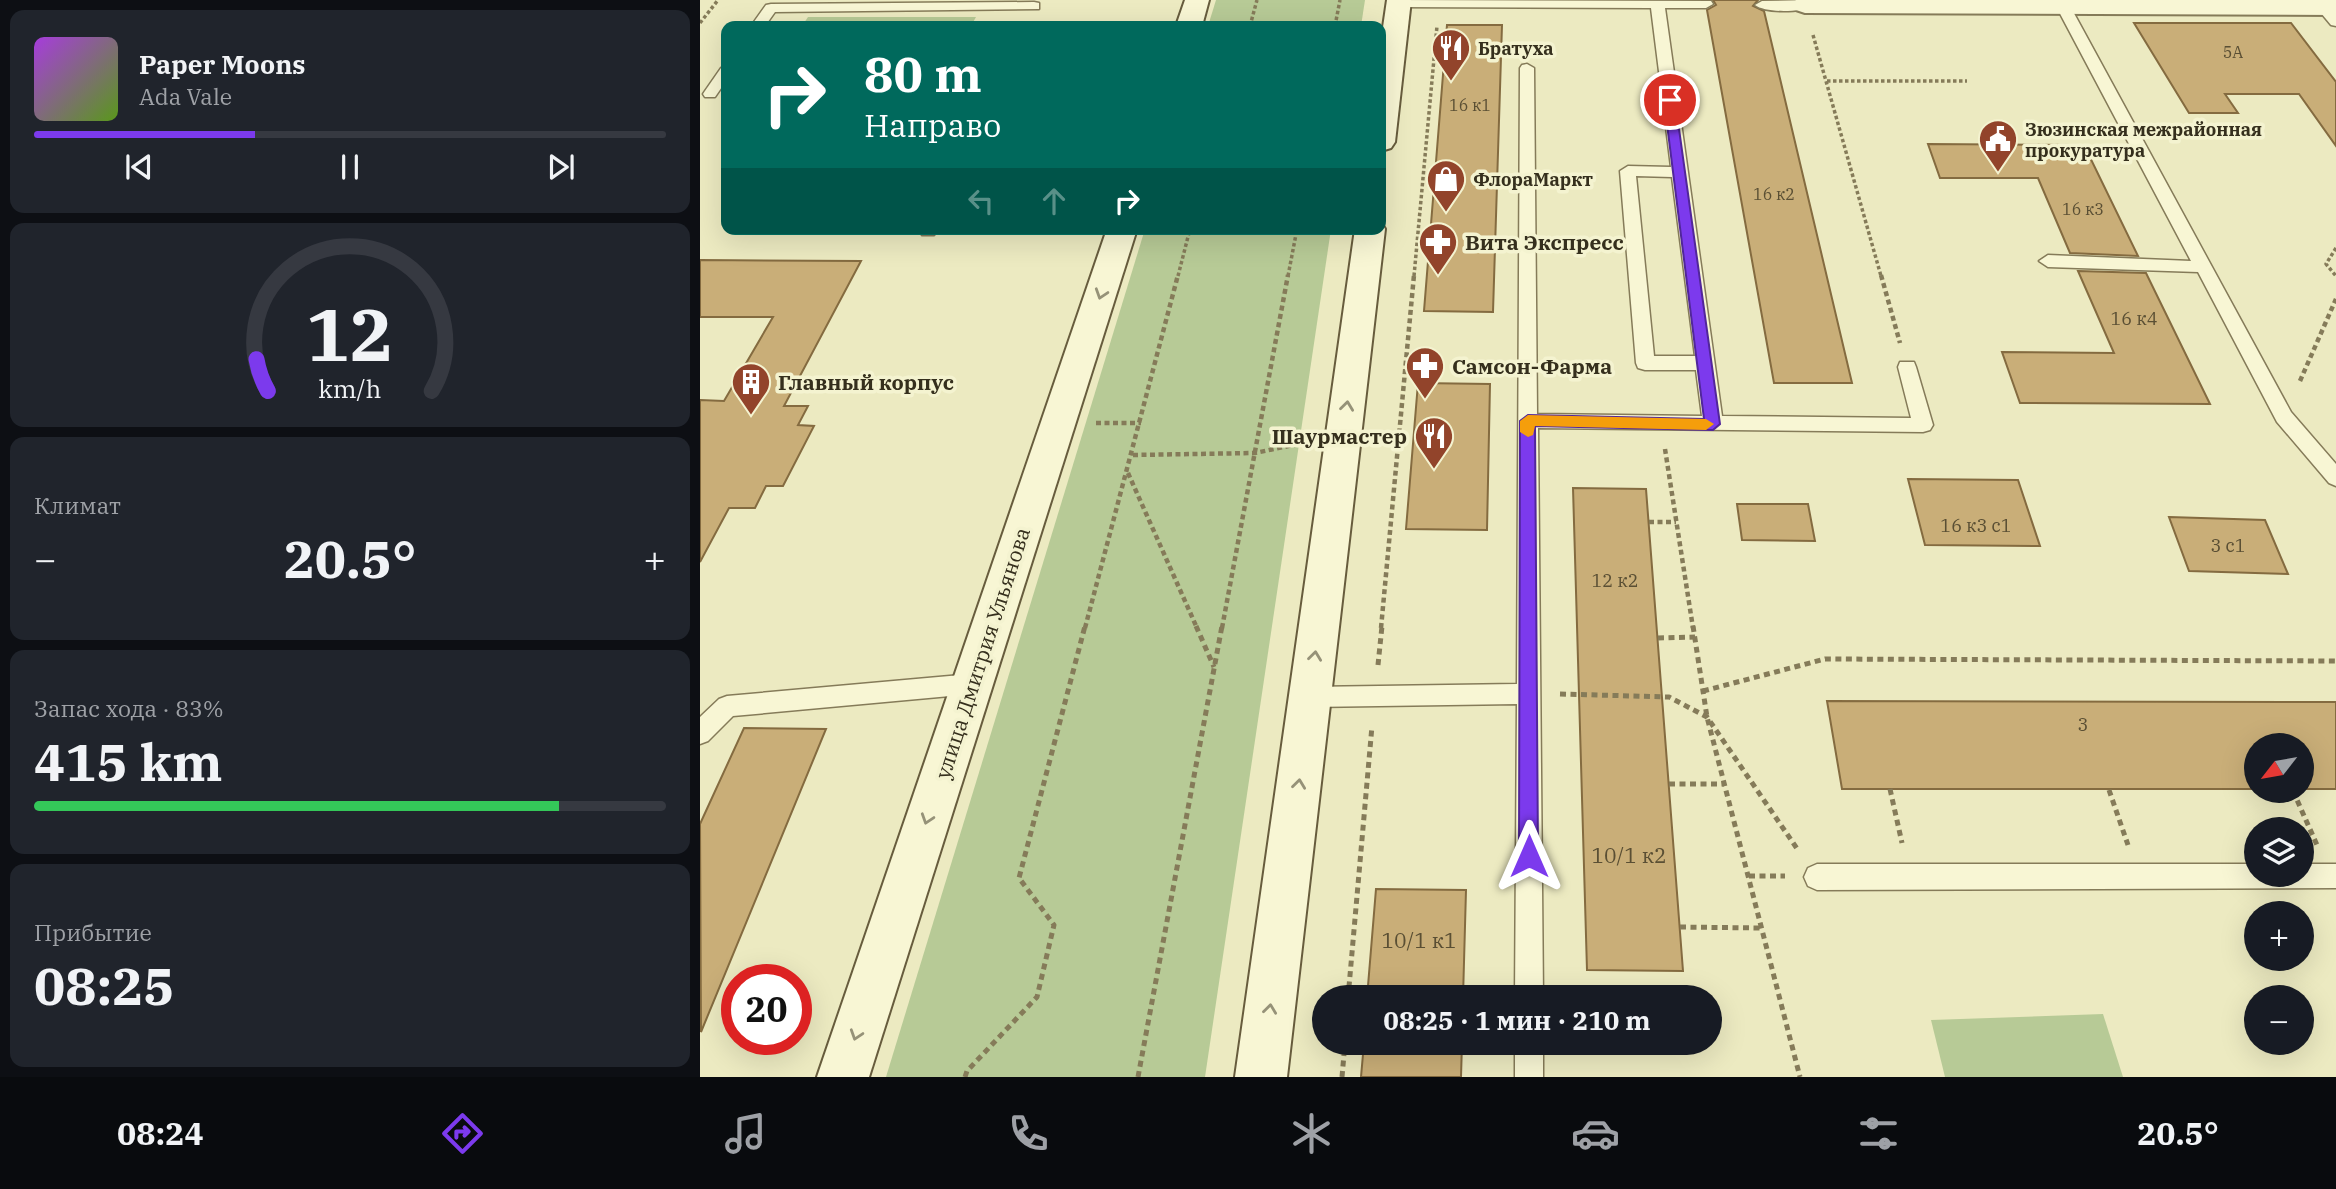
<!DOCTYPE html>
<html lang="ru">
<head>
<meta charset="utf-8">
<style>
	:root { --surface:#171b24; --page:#20242c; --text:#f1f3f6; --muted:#9ea1a6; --line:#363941; --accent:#7c3aed }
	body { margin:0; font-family:"IBM Plex Serif",serif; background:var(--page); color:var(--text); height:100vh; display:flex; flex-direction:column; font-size:26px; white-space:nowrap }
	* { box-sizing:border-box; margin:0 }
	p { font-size:23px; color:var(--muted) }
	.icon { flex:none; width:38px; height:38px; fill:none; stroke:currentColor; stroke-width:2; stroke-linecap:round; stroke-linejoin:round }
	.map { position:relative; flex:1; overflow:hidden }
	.panel { display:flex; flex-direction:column; gap:10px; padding:10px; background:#0d0f14; width:700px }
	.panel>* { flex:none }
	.banner { position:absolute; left:21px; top:21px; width:665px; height:214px; border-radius:14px; box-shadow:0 7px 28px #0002; background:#00695c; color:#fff; overflow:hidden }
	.needle { width:46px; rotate:239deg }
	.controls { position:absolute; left:1544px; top:733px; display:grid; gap:14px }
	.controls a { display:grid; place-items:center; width:70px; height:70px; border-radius:50%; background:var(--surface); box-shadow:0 7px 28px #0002; font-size:35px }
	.speed { position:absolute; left:21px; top:964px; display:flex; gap:14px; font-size:35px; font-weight:700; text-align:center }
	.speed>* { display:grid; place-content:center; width:91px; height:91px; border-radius:50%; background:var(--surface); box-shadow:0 7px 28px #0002; line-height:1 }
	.speed .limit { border:10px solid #d22; background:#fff; color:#111 }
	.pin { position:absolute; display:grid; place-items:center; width:60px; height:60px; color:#fff; margin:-30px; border:4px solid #fff; border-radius:50%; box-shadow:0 2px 7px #0007 }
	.me { position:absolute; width:77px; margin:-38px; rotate:0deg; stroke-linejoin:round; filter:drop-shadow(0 0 5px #0008) }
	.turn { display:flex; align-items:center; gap:24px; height:147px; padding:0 28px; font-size:32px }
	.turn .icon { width:91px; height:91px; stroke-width:2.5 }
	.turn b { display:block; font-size:49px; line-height:60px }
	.lanes { display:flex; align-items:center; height:66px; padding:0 28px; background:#0003; justify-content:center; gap:35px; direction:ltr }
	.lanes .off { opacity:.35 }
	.big { font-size:52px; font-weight:700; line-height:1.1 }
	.panel .widget { flex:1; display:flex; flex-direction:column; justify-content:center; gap:10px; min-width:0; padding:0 24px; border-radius:14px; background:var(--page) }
	.panel .dial { align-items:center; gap:0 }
	.dial svg { height:182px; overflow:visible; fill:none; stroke:var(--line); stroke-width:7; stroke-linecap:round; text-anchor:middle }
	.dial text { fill:var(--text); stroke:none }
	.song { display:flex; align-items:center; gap:21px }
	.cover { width:84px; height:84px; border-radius:10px; background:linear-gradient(135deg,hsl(280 70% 55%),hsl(90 70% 35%)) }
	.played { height:7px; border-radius:4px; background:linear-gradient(90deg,var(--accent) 35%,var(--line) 35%) }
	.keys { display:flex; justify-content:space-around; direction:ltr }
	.heat { display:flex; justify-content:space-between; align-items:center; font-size:38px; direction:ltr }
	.charge { height:10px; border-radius:5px; background:linear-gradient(90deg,#34c759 83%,var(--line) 0) }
	.trip { position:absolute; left:612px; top:985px; width:410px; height:70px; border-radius:35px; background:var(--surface); box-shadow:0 7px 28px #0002; font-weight:700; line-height:70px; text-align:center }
	.tabs { display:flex; height:112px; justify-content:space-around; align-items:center; background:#090b0e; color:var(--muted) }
	.tabs .icon { width:49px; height:49px }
	.tabs .selected { color:var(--accent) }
	.tabs b { font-size:32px; color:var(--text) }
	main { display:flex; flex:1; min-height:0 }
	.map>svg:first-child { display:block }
	.green { fill:#b7ca96 }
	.building { fill:#c9ae78; stroke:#846b40; stroke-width:2 }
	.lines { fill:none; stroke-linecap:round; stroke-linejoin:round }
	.lane-casing { stroke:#857b59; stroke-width:3 }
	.street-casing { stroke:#857b59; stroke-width:4 }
	.secondary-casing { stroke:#675c3d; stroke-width:4 }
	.path-far2 { stroke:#857b59; stroke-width:3.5; stroke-dasharray:3.5 2.5; stroke-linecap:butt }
	.path-far1 { stroke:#857b59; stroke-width:4.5; stroke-dasharray:5 3.5; stroke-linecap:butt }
	.path { stroke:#857b59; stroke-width:5; stroke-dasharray:6 4.5; stroke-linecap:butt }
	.lane { fill:#f8f6d4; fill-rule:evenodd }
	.street { fill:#f8f6d4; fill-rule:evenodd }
	.secondary { fill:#f8f6d4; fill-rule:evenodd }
	.oneway { stroke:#969278 }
	.route { fill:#7c3aed; stroke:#51269a; stroke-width:2 }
	.slow { fill:#f59e0b }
	.labels { text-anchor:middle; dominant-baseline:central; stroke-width:7; stroke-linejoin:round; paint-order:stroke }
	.far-number-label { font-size:16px; fill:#5a4f34 }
	.far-poi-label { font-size:18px; font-weight:bold; fill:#352f1d; stroke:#f4f3d0; text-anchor:start }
	.number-label { font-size:18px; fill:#5a4f34 }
	.poi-label { font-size:21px; font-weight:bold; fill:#352f1d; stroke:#f4f3d0; text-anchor:start }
	.street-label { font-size:21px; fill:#352f1d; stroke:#f4f3d0 }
	.near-number-label { font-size:21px; fill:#5a4f34 }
</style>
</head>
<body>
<main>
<section class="panel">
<div class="widget">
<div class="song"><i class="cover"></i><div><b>Paper Moons</b><p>Ada Vale</p></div></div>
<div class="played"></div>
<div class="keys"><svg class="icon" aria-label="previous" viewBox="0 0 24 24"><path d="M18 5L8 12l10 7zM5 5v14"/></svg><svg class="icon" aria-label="pause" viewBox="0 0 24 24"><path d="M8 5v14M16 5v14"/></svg><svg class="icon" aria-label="next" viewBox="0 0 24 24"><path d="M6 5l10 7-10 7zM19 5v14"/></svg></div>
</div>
<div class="widget dial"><svg viewBox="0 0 100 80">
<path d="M14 69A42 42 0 1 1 86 69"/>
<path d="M14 69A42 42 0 0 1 9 55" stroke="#7c3aed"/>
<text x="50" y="56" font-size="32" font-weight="700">12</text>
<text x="50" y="72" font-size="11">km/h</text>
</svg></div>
<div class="widget"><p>Климат</p>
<div class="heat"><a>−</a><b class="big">20.5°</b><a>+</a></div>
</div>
<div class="widget"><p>Запас хода · 83%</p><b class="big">415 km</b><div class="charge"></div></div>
<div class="widget"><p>Прибытие</p><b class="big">08:25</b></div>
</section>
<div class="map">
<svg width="1636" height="1077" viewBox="0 0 1636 1077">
	<rect width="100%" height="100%" fill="#eceac1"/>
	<g class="green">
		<path d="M516,0H665L661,26H508Z"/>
		<path d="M108,17H276L271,26H102Z"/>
		<path d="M445,229H631L505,1077H186Z"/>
		<path d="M1403,1014L1423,1077H1245L1231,1020Z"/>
	</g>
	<g class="building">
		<path d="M1013,0H1058L1053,6L1064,11L1152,383H1074L1007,10L1016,5Z"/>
		<path d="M1434,23H1591L1636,82V146L1599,94H1525L1538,113H1489Z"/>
		<path d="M747,25H802L793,312L724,311Z"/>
		<path d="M1228,144L1384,145L1438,256L1370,253L1338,178H1240Z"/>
		<path d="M0,260L161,261L84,406H108L98,425L114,426L83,486H66L55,508H29L0,562V400L24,401L73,317H0Z"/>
		<path d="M1378,271L1446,273L1510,404L1320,403L1302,352L1414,353Z"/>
		<path d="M718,383L790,384L787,530L706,529Z"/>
		<path d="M1208,479L1318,480L1340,546L1225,545Z"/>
		<path d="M873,488L946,489L983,971L887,970Z"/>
		<path d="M1037,504H1108L1115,541L1042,540Z"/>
		<path d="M1469,517L1565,520L1588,574L1489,571Z"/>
		<path d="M1127,701L1636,702V789H1601V746H1556V789H1142Z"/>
		<path d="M44,728L126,729L1,1032L0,824Z"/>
		<path d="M676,889L766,890L763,998H667Z"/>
		<path d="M664,1043H762L761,1077H661Z"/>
	</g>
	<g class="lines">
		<g class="lane-casing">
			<g id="lane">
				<path d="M698,0L1011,1L1013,4L1006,8H965L1022,416L1211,418L1198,367L1200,362H1214L1216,367L1233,425L1230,430L1223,432L838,428L843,998H815L817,704L610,707L602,704L598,697L602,690L610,687L817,684L820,68L822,65L827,64L834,68L837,414L1002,416L996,370H945L938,368L936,363L920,171L928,166L971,167L951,8L693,7L691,4ZM936,176L972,177L995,356H954Z"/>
				<path d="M1111,0L1112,5C1102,13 1065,13 1055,5L1062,1Z"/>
				<path d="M334,2L339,3V9L75,12L65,26H51L66,5L71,4Z"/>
				<path d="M1363,2L1370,6L1591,412L1636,464V486L1629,483L1577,422L1498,272L1348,267L1339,261L1348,255L1491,261L1356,6Z"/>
				<path d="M1623,3L1628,4L1636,13V26L1631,25L1616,7Z"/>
				<path d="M26,67V81L15,97H5L3,94L5,91L21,68Z"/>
				<path d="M220,229H237L234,235H222Z"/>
				<path d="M272,674L280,677L283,684L280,691L272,694L33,716L8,741L0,744V717L19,699L27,696Z"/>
				<path d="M1117,864H1556V875H1601V864H1636V888L1117,890L1108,886L1104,877L1108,868Z"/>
				<rect x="815" y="1043" width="28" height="34"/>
			</g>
		</g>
		<g class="street-casing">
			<path id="street" d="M1096,0H1636V15L1105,13L1096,10L1092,5Z"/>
		</g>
		<g class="secondary-casing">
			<g id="secondary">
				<path d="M485,0H509L502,26H476Z"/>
				<path d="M687,0H711L695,142L691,148L681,151V41Z"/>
				<path d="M681,222L685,229L587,1077H535L655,229H681Z"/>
				<path d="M407,229H437L169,1077H117Z"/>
			</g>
		</g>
		<g class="path-far2">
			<path d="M0,23L18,0"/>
			<path d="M550,26L557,0"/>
			<path d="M635,26L640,0"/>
			<path d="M1113,35L1181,276"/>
			<path d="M1127,81H1267"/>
			<path d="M1636,248L1626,264L1636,276"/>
			<path d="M478,276L490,229"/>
			<path d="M588,276L597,229"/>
			<path d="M714,276L737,26"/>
		</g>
		<g class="path-far1">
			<path d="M1181,275L1200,343"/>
			<path d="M1600,381L1636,299"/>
			<path d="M396,423H441"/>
			<path d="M682,442H699"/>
			<path d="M965,449L993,628"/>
			<path d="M433,455L555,453L603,443"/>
			<path d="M428,473L497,628"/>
			<path d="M949,522H976"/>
			<path d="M385,628L478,275"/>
			<path d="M522,628L588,275"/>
			<path d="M681,628L714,275"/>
		</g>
		<g class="path">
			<path d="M496,626L514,667"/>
			<path d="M993,626L1007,717L1100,1077"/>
			<path d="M958,638L995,637"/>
			<path d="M678,665L682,626"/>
			<path d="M1003,691L1125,659L1636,661"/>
			<path d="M860,694L969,697L1007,717L1098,850"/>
			<path d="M969,784H1024"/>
			<path d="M1190,789L1202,843"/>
			<path d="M1409,790L1428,845"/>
			<path d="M1593,791L1617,845"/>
			<path d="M1049,876H1085"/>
			<path d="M980,927L1062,928"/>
			<path d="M764,990H794"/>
			<path d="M648,998L672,726"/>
			<path d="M265,1077L267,1071L337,997L354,925L319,878L385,626"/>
			<path d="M438,1077L522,626"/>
			<path d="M642,1077L645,1043"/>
		</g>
		<use href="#lane" class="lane"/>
		<use href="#street" class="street"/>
		<use href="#secondary" class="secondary"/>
	</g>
	<defs><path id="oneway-chevron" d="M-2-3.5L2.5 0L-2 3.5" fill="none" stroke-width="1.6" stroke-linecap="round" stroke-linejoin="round" transform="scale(1.75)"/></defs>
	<g class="oneway">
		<use href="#oneway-chevron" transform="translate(401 294) rotate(108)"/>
		<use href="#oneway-chevron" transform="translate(647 406) rotate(-83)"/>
		<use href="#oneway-chevron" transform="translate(615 656) rotate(-83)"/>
		<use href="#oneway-chevron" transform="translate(599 784) rotate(-83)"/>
		<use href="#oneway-chevron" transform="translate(227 819) rotate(108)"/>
		<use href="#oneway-chevron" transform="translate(570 1009) rotate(-83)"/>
		<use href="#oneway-chevron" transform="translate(156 1035) rotate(108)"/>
	</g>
	<path class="route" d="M970,97L975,100L1020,424L1013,430L835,426L838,856L835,862L829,865L822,862L819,856L820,421L828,415L1004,419L964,100Z"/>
	<path class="slow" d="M828,415L1006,419L1014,424L1006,430L835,426L833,435L828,437L820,432V421Z"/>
	<defs>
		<g id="restaurant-pin" transform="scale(2.0125)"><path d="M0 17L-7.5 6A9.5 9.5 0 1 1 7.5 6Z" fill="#92442b" stroke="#f4f3d0"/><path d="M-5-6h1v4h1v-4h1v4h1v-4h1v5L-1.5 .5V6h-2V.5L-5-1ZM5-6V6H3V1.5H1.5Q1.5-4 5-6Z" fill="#fff"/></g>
		<g id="civic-pin" transform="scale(2.0125)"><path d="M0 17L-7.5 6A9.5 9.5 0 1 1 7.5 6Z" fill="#92442b" stroke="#f4f3d0"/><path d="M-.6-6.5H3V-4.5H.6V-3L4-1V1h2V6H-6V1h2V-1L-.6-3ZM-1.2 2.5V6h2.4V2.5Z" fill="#fff"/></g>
		<g id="shop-pin" transform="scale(2.0125)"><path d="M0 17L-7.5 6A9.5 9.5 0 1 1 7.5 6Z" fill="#92442b" stroke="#f4f3d0"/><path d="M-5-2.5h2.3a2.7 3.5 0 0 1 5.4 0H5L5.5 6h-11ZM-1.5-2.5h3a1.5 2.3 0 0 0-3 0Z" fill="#fff"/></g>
		<g id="pharmacy-pin" transform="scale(2.0125)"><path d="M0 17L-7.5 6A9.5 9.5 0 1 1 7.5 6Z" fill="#92442b" stroke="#f4f3d0"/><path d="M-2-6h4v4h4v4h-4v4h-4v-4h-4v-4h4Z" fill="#fff"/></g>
		<g id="building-pin" transform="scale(2.0125)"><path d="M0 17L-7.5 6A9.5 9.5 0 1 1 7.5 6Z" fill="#92442b" stroke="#f4f3d0"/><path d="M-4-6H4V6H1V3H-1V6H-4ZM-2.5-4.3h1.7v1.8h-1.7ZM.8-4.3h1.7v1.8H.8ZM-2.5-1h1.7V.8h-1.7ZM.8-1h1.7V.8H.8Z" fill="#fff"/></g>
	</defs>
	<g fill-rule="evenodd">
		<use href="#restaurant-pin" x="751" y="48"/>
		<use href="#civic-pin" x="1298" y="139"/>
		<use href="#shop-pin" x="746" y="179"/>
		<use href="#pharmacy-pin" x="738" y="242"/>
		<use href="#pharmacy-pin" x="725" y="366"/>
		<use href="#building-pin" x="51" y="382"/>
		<use href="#restaurant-pin" x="734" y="436"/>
	</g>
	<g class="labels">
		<g class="far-number-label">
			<text x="1533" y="52">5А</text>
			<text x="770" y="105">16 к1</text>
			<text x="1074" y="194">16 к2</text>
			<text x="1383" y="209">16 к3</text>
		</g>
		<g class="far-poi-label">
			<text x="778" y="48">Братуха</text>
			<text x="1325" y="129">Зюзинская межрайонная<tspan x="1325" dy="21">прокуратура</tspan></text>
			<text x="773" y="179">ФлораМаркт</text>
		</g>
		<g class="number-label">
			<text x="1434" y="318">16 к4</text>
			<text x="1276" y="525">16 к3 с1</text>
			<text x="1528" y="545">3 с1</text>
			<text x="915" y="580">12 к2</text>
			<text x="1383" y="724">3</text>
		</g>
		<g class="poi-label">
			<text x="765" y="242">Вита Экспресс</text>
			<text x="752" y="366">Самсон-Фарма</text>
			<text x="78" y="382">Главный корпус</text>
			<text x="707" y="436" text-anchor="end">Шаурмастер</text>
		</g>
		<g class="street-label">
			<text transform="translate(282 653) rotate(-72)">улица Дмитрия Ульянова</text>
		</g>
		<g class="near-number-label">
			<text x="929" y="855">10/1 к2</text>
			<text x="719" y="940">10/1 к1</text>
		</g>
	</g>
</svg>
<div class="controls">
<a><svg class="needle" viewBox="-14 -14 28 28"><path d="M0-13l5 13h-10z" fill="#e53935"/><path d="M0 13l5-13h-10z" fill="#9ea1a6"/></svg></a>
<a><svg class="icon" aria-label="layers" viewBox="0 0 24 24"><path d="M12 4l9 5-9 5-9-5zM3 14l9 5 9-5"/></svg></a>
<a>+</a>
<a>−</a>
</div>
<div class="speed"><div class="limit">20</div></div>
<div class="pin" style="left:970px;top:100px;background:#d93025"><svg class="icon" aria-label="arrive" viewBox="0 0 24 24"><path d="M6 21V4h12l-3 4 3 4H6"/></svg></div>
<svg class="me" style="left:829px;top:856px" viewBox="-20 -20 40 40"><path d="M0-17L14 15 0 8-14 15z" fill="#7c3aed" stroke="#fff" stroke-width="4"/></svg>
<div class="trip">08:25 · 1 мин · 210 m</div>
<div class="banner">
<div class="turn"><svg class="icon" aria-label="right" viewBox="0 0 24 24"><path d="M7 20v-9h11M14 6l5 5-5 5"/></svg><div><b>80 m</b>Направо</div></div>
<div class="lanes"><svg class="icon off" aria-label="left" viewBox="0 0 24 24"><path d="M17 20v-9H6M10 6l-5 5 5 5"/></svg><svg class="icon off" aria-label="ahead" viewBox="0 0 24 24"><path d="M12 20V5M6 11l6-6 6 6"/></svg><svg class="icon" aria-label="right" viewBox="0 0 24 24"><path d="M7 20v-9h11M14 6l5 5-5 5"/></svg></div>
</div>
</div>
</main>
<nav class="tabs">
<b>08:24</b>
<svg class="icon selected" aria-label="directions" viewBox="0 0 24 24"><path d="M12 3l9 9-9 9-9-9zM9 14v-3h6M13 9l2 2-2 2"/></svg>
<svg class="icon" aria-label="music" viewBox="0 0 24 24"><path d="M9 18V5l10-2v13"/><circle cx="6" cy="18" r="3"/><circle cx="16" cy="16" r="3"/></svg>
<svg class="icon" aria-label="phone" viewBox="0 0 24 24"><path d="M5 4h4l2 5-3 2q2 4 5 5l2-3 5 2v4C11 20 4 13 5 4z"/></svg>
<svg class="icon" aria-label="climate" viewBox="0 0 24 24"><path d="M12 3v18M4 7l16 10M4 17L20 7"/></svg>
<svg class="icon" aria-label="car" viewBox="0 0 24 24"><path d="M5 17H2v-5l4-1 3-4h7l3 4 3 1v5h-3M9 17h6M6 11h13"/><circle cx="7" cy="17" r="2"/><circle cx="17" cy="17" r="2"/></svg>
<svg class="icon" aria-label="filters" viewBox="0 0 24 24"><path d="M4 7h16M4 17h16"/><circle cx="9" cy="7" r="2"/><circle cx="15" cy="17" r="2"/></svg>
<b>20.5°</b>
</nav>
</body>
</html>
